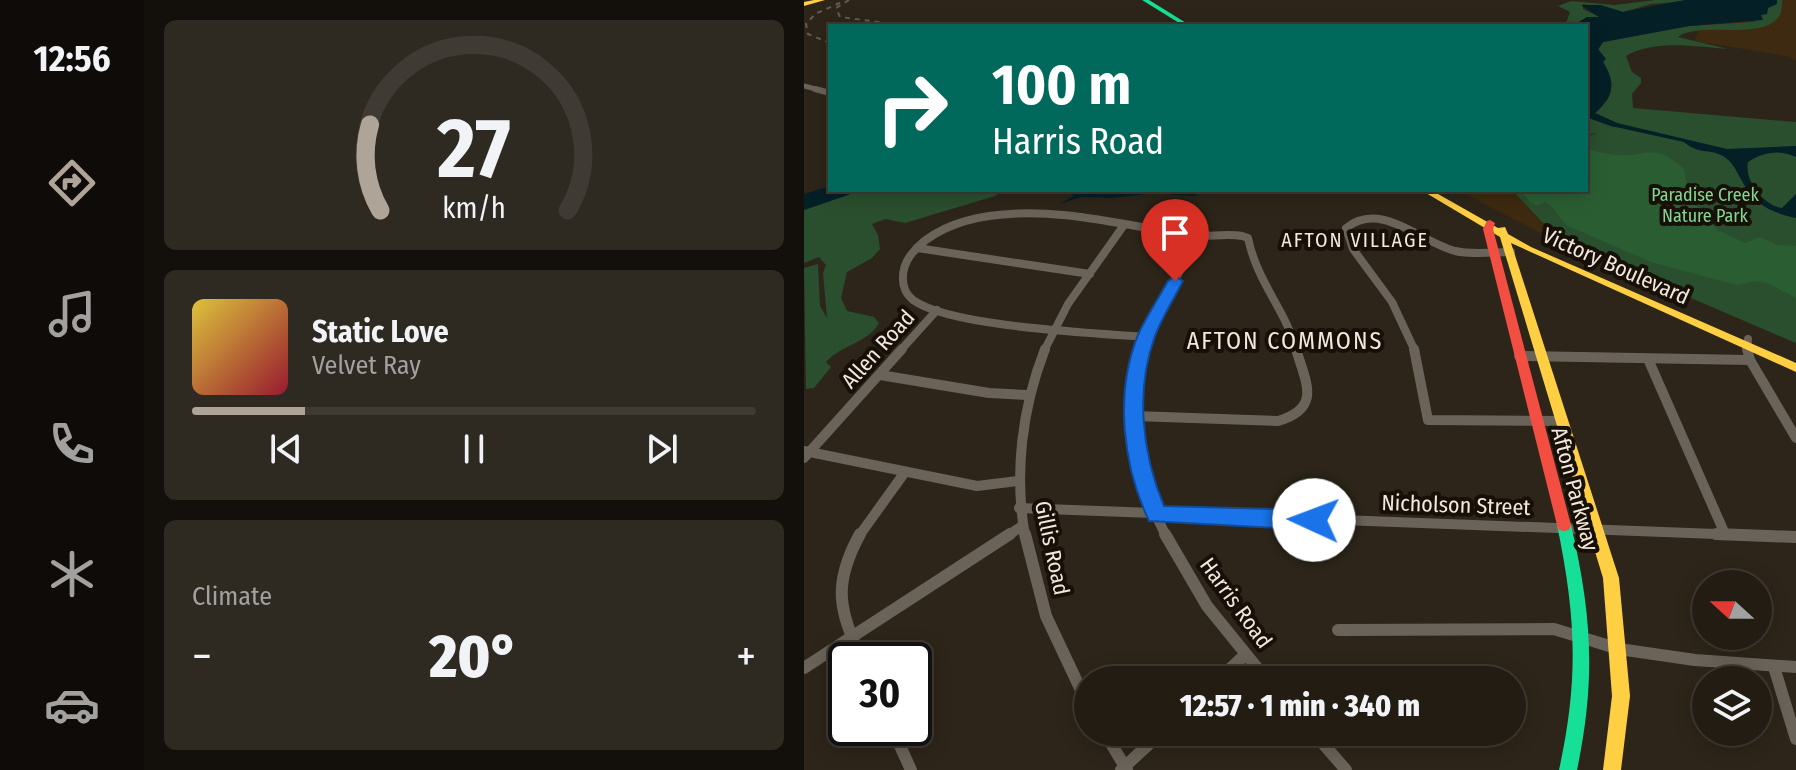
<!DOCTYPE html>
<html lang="en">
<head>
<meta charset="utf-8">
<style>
	:root { --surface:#221c13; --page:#2e2921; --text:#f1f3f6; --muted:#a2a1a0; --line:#3f3a33; --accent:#aea497 }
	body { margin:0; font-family:"Fira Sans Condensed",sans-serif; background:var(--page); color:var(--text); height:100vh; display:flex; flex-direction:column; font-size:30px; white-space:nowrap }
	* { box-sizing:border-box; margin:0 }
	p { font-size:26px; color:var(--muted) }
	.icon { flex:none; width:44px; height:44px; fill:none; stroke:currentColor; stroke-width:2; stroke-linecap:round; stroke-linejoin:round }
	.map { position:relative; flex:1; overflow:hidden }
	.drawer { display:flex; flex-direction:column; gap:20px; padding:20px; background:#130f0a; width:660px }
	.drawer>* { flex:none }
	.guide { position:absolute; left:24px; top:24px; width:760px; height:168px; border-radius:0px; box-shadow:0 4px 20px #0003,0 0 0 2px var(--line); background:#00695c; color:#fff; overflow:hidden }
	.needle { width:52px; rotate:291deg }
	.buttons { position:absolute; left:888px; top:570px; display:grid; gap:16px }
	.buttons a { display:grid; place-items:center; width:80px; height:80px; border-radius:50%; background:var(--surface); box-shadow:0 4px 20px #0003,0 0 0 2px var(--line); font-size:40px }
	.speed { position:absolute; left:24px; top:642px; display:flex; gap:16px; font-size:40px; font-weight:700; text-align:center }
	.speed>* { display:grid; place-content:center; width:104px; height:104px; border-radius:50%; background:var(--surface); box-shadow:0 4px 20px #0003,0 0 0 2px var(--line); line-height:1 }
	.speed .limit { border:4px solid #111; border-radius:12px; background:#fff; color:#111 }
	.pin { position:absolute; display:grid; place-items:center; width:68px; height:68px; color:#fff; margin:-82px -34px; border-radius:50% 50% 50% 0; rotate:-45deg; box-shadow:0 0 8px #0007 }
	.pin .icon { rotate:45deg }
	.me { position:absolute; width:88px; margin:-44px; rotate:272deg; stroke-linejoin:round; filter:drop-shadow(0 0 6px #0008) }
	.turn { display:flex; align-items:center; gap:28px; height:168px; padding:0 32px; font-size:36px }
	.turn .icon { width:104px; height:104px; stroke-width:2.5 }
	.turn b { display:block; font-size:56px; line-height:68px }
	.big { font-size:60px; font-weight:800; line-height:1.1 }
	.drawer .card { flex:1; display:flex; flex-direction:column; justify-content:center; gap:12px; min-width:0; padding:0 28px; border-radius:12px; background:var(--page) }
	.drawer .dial { align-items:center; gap:0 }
	.dial svg { height:208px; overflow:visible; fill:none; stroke:var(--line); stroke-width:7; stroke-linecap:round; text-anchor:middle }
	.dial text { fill:var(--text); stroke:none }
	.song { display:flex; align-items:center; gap:24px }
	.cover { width:96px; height:96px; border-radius:12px; background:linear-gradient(135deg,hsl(50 70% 55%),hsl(350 70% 35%)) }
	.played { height:8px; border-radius:4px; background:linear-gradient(90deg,var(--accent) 20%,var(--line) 20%) }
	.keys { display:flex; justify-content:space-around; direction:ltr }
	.heat { display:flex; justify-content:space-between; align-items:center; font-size:44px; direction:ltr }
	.trip { position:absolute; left:270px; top:666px; width:452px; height:80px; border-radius:40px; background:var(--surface); box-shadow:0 4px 20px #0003,0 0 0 2px var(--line); font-weight:800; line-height:80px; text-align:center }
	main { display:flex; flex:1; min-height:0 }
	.dock { display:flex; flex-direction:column; width:144px; justify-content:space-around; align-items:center; background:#0e0b08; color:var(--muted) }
	.dock .icon { width:56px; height:56px }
	.dock .active { color:var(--accent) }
	.dock b { font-size:36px; color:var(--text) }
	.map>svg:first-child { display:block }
	.built { fill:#3d2a10 }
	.green { fill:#2a4f2e }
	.forest { fill:#2a5e32 }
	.water { fill:#041f26 }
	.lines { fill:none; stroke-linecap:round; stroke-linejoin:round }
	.street-far4 { stroke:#6a635a; stroke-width:5 }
	.street-far3 { stroke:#6a635a; stroke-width:6 }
	.street-far2 { stroke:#6a635a; stroke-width:8 }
	.street-far1 { stroke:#6a635a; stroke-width:10 }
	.street { stroke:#6a635a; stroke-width:12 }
	.fast { fill:#16e098; fill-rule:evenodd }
	.slow { fill:#ffcf43; fill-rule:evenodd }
	.jam { fill:#f24e42; fill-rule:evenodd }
	.rail { stroke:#645c54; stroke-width:2; stroke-dasharray:5 5; stroke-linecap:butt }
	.route { fill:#1a73e8; stroke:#114b97; stroke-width:2 }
	.labels { text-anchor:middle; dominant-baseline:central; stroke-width:8; stroke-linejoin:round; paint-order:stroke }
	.far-park-label { font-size:18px; fill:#83d890; stroke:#171008 }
	.far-neighbourhood-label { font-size:20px; letter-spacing:2px; fill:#f3e8db; stroke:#171008 }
	.street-label { font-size:22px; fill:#f3e8db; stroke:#171008 }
	.neighbourhood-label { font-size:24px; letter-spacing:2px; fill:#f3e8db; stroke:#171008 }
</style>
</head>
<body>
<main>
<nav class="dock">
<b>12:56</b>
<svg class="icon active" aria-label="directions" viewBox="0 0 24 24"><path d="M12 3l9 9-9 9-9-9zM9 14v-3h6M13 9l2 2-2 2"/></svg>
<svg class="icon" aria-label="music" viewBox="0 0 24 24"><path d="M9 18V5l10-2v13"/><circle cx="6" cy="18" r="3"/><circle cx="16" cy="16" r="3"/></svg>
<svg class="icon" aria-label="phone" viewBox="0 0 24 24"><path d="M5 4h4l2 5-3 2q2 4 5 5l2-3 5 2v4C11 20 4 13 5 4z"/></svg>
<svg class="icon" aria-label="climate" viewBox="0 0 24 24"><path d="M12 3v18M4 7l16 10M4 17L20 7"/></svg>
<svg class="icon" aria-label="car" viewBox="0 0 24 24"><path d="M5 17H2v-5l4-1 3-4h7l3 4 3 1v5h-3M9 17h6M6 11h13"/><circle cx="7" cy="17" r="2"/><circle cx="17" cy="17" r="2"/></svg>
</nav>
<section class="drawer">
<div class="card dial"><svg viewBox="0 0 100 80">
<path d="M14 69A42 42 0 1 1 86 69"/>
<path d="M14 69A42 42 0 0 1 10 36" stroke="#aea497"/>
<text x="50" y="56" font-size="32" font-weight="700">27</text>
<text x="50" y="72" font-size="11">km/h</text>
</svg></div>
<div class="card">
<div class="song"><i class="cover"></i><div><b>Static Love</b><p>Velvet Ray</p></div></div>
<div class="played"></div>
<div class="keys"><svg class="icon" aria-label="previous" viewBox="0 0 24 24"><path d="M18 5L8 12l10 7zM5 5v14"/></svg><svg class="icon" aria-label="pause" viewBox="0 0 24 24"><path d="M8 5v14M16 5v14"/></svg><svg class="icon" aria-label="next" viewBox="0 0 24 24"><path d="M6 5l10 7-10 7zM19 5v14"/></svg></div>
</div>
<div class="card"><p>Climate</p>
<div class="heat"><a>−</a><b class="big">20°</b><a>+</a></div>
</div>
</section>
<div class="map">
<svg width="992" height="770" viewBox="0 0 992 770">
	<rect width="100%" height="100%" fill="#2d2519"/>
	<g class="built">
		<path d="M973,0H992V61L982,56L891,41L896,25L972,4Z"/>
		<path d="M654,190H708L738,222L796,259L744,237Z"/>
	</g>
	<g class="green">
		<path d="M851,0H897L847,4L819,12L779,4V9L796,17C785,20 771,26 761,26L766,12L754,6L767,1L811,5Z"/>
		<path d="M973,0H978C982,49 898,18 874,37L924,49C893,47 851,39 822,56L828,72L837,78V83L828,94L829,108L992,122V343L796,259L738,222L708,190H782V137L794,133L782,135V117L810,127L815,124L791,113C816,91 806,87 799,62C797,57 797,53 794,50L799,42L885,26L950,22Z"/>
		<path d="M58,190H198L191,196L101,223L81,219L68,224L74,235L76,249L68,258L43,272L37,298L43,311L70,317L75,323C64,343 37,345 22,362L27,367L10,388L2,389L0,268L14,264L16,306L23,318L19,273L22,265L15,257L0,263V210Z"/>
	</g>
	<path class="forest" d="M782,148C792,151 803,155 814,155C847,157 848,141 880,169L885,202L914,218H901L915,231L941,243L956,237L973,245L992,246V298L963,283L952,281L933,285L847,262L764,226C754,218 752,208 741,202L733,206L725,201L717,190H782Z"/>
	<g class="water">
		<path d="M881,0H973V4L964,8L963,14L957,15L959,20L885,26L799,42L794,49L802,59L799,62C813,84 809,96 791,113L813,123L923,149L992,146V157C975,149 959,152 944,162C940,181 960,206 978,208L992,194V218C966,212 951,205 938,181C932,171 929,162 919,156C904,148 895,155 880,142L807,126L782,117V26H768L783,17H795L777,5H797L819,12Z"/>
		<path d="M26,186V190H58L0,210V194Z"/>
		<path d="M260,190H401L390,196L351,193L309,198L277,197L255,204L270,196Z"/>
	</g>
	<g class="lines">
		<path class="street-far4" d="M0,86L19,91"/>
		<path class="street-far3" d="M11,89L26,93"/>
		<g class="street-far2">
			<path d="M113,248L286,274"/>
			<path d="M342,337C292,333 146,327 109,300C95,289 97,269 106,256C123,232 157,220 185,216C251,206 319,225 384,235C402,238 420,233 438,236L444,238C453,282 481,309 493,351"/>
			<path d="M96,351L133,310"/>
			<path d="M240,351L264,304L320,225"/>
			<path d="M339,351L353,313L395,236"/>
			<path d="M611,351L588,302L549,249L542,228C577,200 616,242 651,251C669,255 689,252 707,252"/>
			<path d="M943,351L944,339"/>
		</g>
		<g class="street-far1">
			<path d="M340,349C326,414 331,476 362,536"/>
			<path d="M610,349L624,420L759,421"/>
			<path d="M943,349L946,360L992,438"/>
			<path d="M715,356L946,360"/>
			<path d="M844,359L921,534"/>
			<path d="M76,375L185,393L224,395"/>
			<path d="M330,416L474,421C518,408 502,383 492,349"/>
			<path d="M0,451L173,486L214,481"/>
			<path d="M0,458L98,349"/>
			<path d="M215,508L965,536"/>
			<path d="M55,536L101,472"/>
			<path d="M203,536L218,526"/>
			<path d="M221,536C210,473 218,408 241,349"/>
		</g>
		<g class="street">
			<path d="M56,534C28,585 35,610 58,660"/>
			<path d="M221,534L242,616L284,705"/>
			<path d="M361,534L403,606L463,680"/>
			<path d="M912,534L992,537"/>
			<path d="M534,630L750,629L815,649L891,660L992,667"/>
			<path d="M970,667L992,739"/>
			<path d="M0,668L206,534"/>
			<path d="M414,680L441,655"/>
			<path d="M88,728L107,770"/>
			<path d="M300,732L323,770"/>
			<path d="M509,732L542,770"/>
			<path d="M317,770L358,732"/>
		</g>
		<g class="fast">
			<path d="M338,0H345L387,26H380Z"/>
			<path d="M760,519L765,520L767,525C788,615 792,679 773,770H755C775,679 772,616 753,525L755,520Z"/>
		</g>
		<g class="slow">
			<path d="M10,0H21L0,6V2Z"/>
			<path d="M617,190H627L694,228L701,227L704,234L727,247L992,363V372L707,243L815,578L826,696L817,770H799L808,696L799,578L696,237Z"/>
		</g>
		<path class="jam" d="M686,220L691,223L689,229L767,525L765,530L760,531L755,530L753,525L679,229L683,221Z"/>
		<g class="rail">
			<path d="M45,0L32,8L36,17L105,26"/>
			<path d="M26,43L4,34L2,24L11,14L40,1"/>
		</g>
	</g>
	<path class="route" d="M371,276L379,281C370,299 358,317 351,336C331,390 338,454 360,506L510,510L518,513L521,520L518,527L510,530L345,521C319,466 310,394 334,335C342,317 354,299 364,281Z"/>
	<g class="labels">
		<g class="far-park-label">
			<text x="901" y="195">Paradise Creek<tspan x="901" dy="21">Nature Park</tspan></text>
		</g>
		<g class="far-neighbourhood-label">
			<text x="551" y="240">AFTON VILLAGE</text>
		</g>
		<g class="street-label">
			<text transform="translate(812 266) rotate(24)">Victory Boulevard</text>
			<text transform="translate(74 349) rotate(-48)">Allen Road</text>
			<text transform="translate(771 489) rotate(75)">Afton Parkway</text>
			<text transform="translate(652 505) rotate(2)">Nicholson Street</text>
			<text transform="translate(248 548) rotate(78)">Gillis Road</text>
			<text transform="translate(432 603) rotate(54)">Harris Road</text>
		</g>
		<g class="neighbourhood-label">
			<text x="481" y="341">AFTON COMMONS</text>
		</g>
	</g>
</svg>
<div class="buttons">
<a><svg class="needle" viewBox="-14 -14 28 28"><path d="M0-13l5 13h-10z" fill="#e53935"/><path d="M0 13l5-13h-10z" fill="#a2a1a0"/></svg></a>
<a><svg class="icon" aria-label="layers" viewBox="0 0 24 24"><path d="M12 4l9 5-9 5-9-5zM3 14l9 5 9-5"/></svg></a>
</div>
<div class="speed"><div class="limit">30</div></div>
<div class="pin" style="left:371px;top:281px;background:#d93025"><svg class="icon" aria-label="arrive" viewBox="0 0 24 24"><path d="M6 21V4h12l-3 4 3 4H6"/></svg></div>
<svg class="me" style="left:510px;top:520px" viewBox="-20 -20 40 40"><circle r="19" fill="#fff"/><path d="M0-13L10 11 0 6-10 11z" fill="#1a73e8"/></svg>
<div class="trip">12:57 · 1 min · 340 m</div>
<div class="guide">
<div class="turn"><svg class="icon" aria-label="right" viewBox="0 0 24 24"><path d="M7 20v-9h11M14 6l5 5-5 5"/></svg><div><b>100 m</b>Harris Road</div></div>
</div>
</div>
</main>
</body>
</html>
